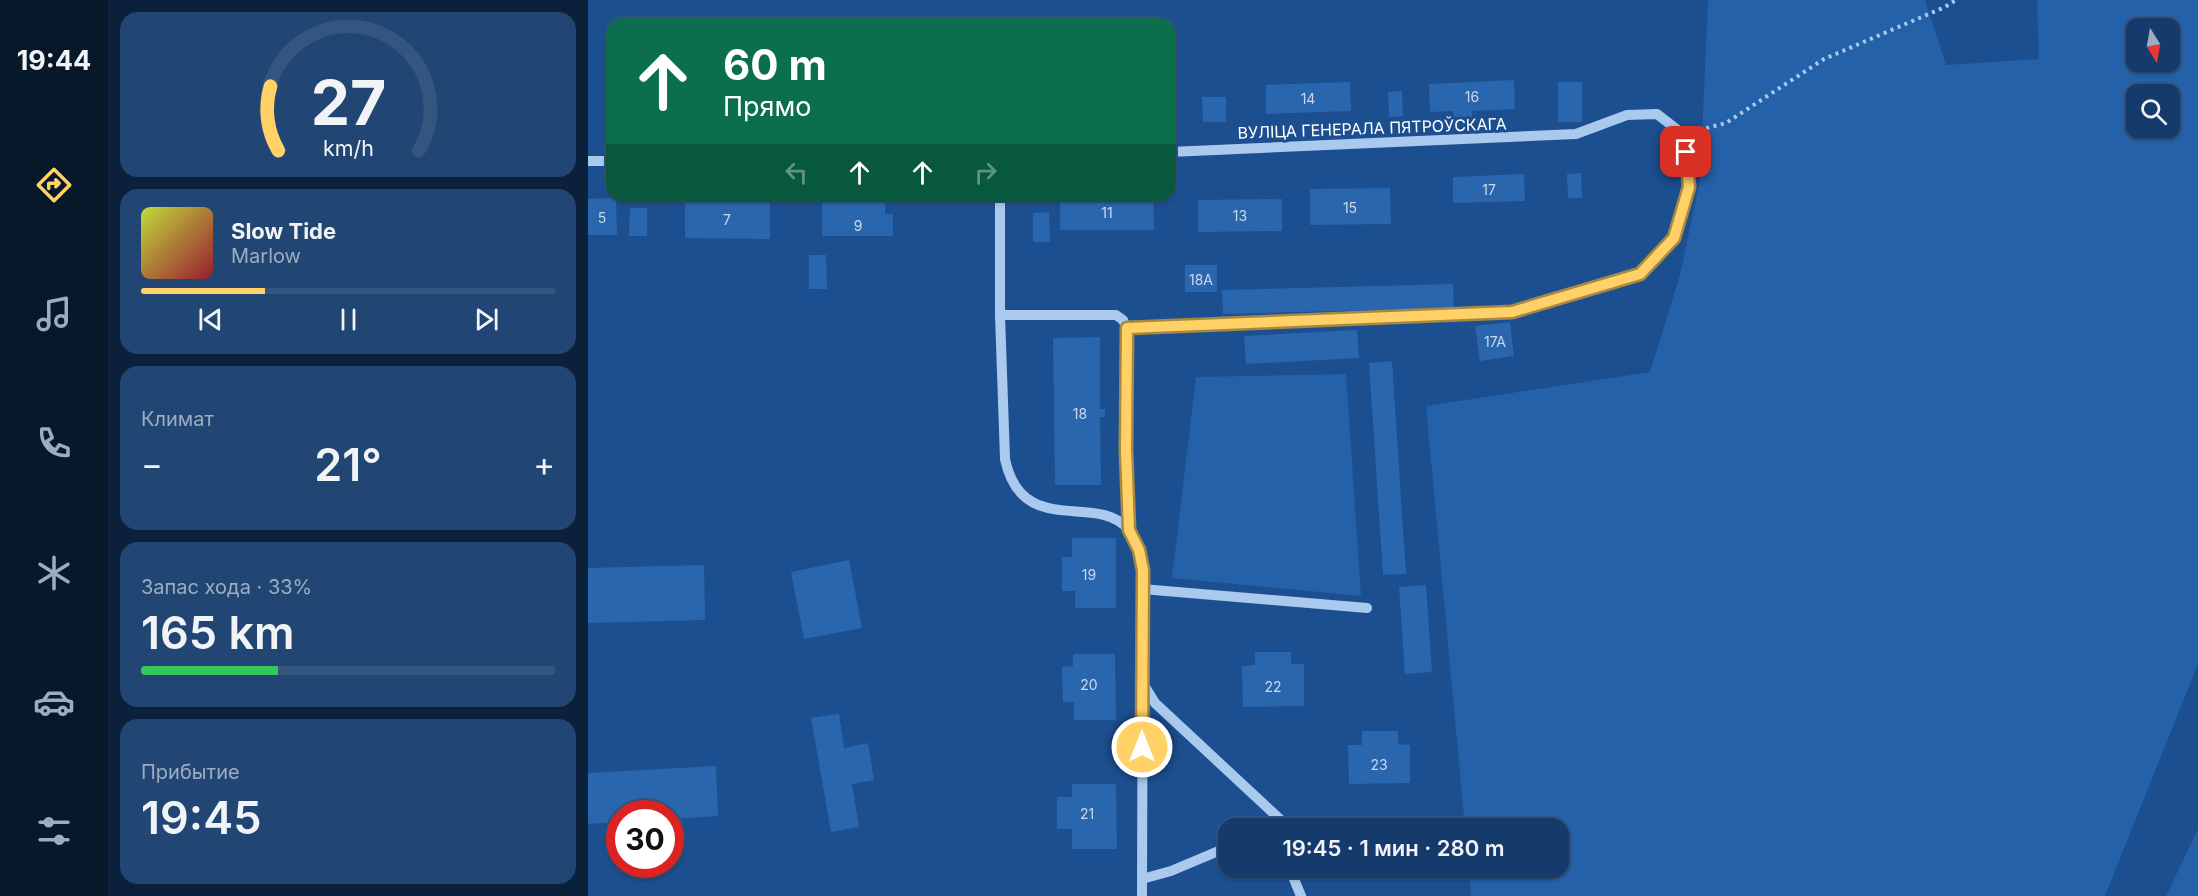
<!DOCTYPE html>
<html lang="ru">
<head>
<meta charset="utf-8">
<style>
	:root { --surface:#143b6b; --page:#214673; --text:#f1f3f6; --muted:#9dadc1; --line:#33557e; --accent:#ffd166 }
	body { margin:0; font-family:Inter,sans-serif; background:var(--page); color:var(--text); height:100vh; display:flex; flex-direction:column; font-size:22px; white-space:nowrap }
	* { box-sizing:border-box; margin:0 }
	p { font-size:20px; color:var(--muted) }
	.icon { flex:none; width:33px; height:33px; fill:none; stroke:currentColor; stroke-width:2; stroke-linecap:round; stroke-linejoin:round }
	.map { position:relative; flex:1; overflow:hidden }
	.drawer { display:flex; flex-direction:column; gap:12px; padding:12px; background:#0b203b; width:480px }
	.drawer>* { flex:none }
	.top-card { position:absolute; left:18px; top:18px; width:570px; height:183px; border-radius:18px; box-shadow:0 2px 4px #0004,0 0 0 2px var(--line); background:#0b6e4f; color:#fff; overflow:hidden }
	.needle { width:39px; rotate:169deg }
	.controls { position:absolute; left:1538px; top:18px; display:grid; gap:12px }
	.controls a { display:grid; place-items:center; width:54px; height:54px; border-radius:12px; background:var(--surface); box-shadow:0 2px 4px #0004,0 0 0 2px var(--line); font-size:30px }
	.speed { position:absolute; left:18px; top:800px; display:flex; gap:12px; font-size:30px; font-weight:700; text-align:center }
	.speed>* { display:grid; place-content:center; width:78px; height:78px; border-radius:50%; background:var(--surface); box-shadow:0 2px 4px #0004,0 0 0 2px var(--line); line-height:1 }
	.speed .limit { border:9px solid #d22; background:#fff; color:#111 }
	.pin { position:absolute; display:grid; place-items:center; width:51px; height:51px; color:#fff; margin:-26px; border-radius:12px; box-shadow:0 3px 9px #0006 }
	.me { position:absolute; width:66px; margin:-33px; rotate:0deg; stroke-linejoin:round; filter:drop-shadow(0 0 4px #0008) }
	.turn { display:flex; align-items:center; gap:21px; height:126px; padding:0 18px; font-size:27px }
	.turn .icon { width:78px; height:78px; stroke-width:2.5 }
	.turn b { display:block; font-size:42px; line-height:51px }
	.lanes { display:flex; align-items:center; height:57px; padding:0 18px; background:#0003; justify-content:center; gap:30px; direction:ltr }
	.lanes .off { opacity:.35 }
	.big { font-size:45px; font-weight:600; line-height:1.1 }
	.drawer .card { flex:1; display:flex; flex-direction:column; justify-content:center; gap:9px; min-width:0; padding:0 21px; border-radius:18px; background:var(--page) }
	.drawer .dial { align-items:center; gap:0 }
	.dial svg { height:156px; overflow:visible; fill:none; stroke:var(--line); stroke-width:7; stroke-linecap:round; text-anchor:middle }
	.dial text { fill:var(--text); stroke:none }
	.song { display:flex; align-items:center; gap:18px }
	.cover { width:72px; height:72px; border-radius:9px; background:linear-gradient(135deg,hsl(70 70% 55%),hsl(350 70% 35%)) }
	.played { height:6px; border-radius:3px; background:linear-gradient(90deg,var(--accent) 30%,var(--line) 30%) }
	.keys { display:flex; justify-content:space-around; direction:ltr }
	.heat { display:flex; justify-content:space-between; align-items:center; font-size:33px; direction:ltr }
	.charge { height:9px; border-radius:4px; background:linear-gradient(90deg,#34c759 33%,var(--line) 0) }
	.trip { position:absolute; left:630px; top:818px; width:351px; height:60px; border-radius:18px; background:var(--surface); box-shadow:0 2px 4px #0004,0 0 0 2px var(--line); font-weight:600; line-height:60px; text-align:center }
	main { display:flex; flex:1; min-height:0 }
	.menu { display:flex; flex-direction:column; width:108px; justify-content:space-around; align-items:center; background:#08182b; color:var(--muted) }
	.menu .icon { width:42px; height:42px }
	.menu .selected { color:var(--accent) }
	.menu b { font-size:27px; color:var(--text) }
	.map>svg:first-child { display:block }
	.green { fill:#2461a8; fill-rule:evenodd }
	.building { fill:#2a66ad }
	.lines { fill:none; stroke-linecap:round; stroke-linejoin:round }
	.path { stroke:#a9c9ee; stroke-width:4; stroke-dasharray:3 4.5; stroke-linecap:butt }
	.minor { stroke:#a9c9ee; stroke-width:10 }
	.route-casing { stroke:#a68842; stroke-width:15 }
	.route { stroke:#ffd166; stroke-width:10 }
	.labels { text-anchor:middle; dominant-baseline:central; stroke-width:6; stroke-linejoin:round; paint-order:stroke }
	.number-label { font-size:14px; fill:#cad9ea }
	.street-label { font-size:16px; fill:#fff; stroke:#1b4f8f }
</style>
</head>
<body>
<main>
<nav class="menu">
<b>19:44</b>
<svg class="icon selected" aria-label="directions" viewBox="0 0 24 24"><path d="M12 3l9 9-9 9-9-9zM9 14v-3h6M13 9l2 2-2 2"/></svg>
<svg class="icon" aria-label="music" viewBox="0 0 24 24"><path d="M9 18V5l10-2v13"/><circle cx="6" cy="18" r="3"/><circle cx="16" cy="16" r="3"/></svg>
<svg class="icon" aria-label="phone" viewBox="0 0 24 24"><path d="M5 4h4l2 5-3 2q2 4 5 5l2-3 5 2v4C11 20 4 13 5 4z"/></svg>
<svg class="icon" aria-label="climate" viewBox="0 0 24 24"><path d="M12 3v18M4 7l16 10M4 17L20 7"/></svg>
<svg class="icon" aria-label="car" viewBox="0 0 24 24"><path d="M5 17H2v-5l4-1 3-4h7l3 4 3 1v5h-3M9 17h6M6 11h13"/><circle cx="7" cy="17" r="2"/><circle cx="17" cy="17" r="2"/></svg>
<svg class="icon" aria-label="filters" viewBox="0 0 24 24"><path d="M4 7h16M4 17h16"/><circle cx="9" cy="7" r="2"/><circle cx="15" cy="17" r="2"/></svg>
</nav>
<section class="drawer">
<div class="card dial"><svg viewBox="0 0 100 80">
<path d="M14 69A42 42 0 1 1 86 69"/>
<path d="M14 69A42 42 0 0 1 10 36" stroke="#ffd166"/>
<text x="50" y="56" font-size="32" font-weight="700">27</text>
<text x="50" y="72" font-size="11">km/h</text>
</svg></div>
<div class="card">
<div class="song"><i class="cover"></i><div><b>Slow Tide</b><p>Marlow</p></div></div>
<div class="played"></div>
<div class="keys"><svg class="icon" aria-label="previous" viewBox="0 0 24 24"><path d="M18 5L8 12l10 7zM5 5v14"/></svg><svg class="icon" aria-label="pause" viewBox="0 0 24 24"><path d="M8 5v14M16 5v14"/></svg><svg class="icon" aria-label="next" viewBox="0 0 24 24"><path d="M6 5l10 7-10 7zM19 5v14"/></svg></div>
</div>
<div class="card"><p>Климат</p>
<div class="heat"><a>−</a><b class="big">21°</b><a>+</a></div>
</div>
<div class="card"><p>Запас хода · 33%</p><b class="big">165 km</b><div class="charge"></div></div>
<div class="card"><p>Прибытие</p><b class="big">19:45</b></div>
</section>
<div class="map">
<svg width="1610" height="896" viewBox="0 0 1610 896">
	<rect width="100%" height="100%" fill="#1b4f8f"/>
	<g class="green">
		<path d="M1120,0H1337L1358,65L1451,59L1449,0H1610V664L1517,896H883L881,867H970V828H877L838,406L1062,372L1092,275L1112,181ZM1548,28H1581V62H1548ZM1548,94H1581V128H1548Z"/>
		<path d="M758,374L773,596L584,578L608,377Z"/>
		<path d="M1610,829V896H1578Z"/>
	</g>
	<g class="building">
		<path d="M926,80L927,109L884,111V117L866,118L865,111L842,112L841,84Z"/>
		<path d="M762,82L763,111L678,114V85Z"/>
		<rect x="970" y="82" width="24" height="40"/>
		<path d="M814,91L815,116L801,117L800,92Z"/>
		<path d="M614,97H638V122H615Z"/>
		<path d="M993,173L994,198H980L979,174Z"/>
		<path d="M936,174L937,201L865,203V177Z"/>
		<path d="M802,188L803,224L722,225V189Z"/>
		<path d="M472,195H565L566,230H472Z"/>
		<path d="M297,197V214H305V236H234V198Z"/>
		<path d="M28,198L29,235H0V199Z"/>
		<path d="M97,198L182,199V239L97,238Z"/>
		<path d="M694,199V231L610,232V200Z"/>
		<path d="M42,208H59V236H41Z"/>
		<path d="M461,212L462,242H445V213Z"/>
		<path d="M221,255H238L239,289H221Z"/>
		<rect x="597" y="265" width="32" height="27"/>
		<path d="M865,284L866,308L635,314L634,290Z"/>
		<path d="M922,322L926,356L892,361L887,326Z"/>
		<path d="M769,330L771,358L658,364L656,336Z"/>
		<path d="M512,337V409H517V417H512L513,485H467L465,338Z"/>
		<path d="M804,361L818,574L795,575L781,363Z"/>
		<path d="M484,538H528V608H487V591H474V557H484Z"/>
		<path d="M261,560L274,628L216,639L203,572Z"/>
		<path d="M116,565L117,620L0,623V568Z"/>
		<path d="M838,585L844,672L817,674L811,587Z"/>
		<path d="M667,652H703V664H716V706L655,707L654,666L667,665Z"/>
		<path d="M485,654H527L528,720H486V702H475L474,667L485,666Z"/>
		<path d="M251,714L256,748L280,743L286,780L264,784L271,827L243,832L223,718Z"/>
		<path d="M774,731H810V744L822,745V783L761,784L760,745H774Z"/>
		<path d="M128,766L130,816L82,819V813H32V822L0,824V773Z"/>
		<path d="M484,784H528L529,849H484V829H469V797H484Z"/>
	</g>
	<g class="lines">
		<path class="path" d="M1111,130L1138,123L1236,59L1357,7L1368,0"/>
		<g class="minor">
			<path d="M0,161H24"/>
			<path d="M412,195V315L417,459C434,540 510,491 541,530C550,541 552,557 555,570L554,896"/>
			<path d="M412,315H528L535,320L539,329V450L541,530"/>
			<path d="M539,329L924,312L1052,275L1086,238L1101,187L1096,135L1069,114L1039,115L988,134L582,152"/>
			<path d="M554,589L779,608"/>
			<path d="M554,682L567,703L697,824L686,828"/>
			<path d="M697,828V824L829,823"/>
			<path d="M701,867L713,896"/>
			<path d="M554,879L583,871L640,847"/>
		</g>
	</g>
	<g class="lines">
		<g class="route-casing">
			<path id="route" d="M554,747L555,570L551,550L541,530L538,450L539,328L924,312L1052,274L1086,238L1101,187L1098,152"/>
		</g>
		<use href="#route" class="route"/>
	</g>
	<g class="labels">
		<g class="number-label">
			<text x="884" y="96">16</text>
			<text x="720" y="98">14</text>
			<text x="901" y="189">17</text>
			<text x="762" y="207">15</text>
			<text x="519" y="212">11</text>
			<text x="652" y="215">13</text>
			<text x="14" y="217">5</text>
			<text x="139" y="219">7</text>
			<text x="270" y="225">9</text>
			<text x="613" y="279">18А</text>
			<text x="907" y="341">17А</text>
			<text x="492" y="413">18</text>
			<text x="501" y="574">19</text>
			<text x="501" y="684">20</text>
			<text x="685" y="686">22</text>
			<text x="791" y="764">23</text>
			<text x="499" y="813">21</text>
		</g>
		<g class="street-label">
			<text transform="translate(784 128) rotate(-2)">ВУЛІЦА ГЕНЕРАЛА ПЯТРОЎСКАГА</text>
		</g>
	</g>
</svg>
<div class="controls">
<a><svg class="needle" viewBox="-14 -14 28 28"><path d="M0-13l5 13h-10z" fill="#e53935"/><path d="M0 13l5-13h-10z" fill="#9dadc1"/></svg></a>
<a><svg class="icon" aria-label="search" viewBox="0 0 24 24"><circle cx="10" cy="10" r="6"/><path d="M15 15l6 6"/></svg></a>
</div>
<div class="speed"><div class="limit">30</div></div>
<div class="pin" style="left:1098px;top:152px;background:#d93025"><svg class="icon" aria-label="arrive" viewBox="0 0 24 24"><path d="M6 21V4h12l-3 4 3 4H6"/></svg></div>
<svg class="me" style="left:554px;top:747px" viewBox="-20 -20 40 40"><circle r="17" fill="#ffd166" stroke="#fff" stroke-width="3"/><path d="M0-11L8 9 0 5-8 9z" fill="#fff"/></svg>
<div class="trip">19:45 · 1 мин · 280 m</div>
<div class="top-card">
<div class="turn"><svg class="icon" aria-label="ahead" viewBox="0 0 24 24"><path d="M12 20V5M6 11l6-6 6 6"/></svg><div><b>60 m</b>Прямо</div></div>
<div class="lanes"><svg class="icon off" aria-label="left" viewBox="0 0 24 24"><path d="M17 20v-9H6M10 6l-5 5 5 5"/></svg><svg class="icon" aria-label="ahead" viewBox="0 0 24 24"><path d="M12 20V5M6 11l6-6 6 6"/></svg><svg class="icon" aria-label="ahead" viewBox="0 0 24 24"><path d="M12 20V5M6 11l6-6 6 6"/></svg><svg class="icon off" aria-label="right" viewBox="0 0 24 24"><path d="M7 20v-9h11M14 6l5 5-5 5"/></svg></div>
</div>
</div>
</main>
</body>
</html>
